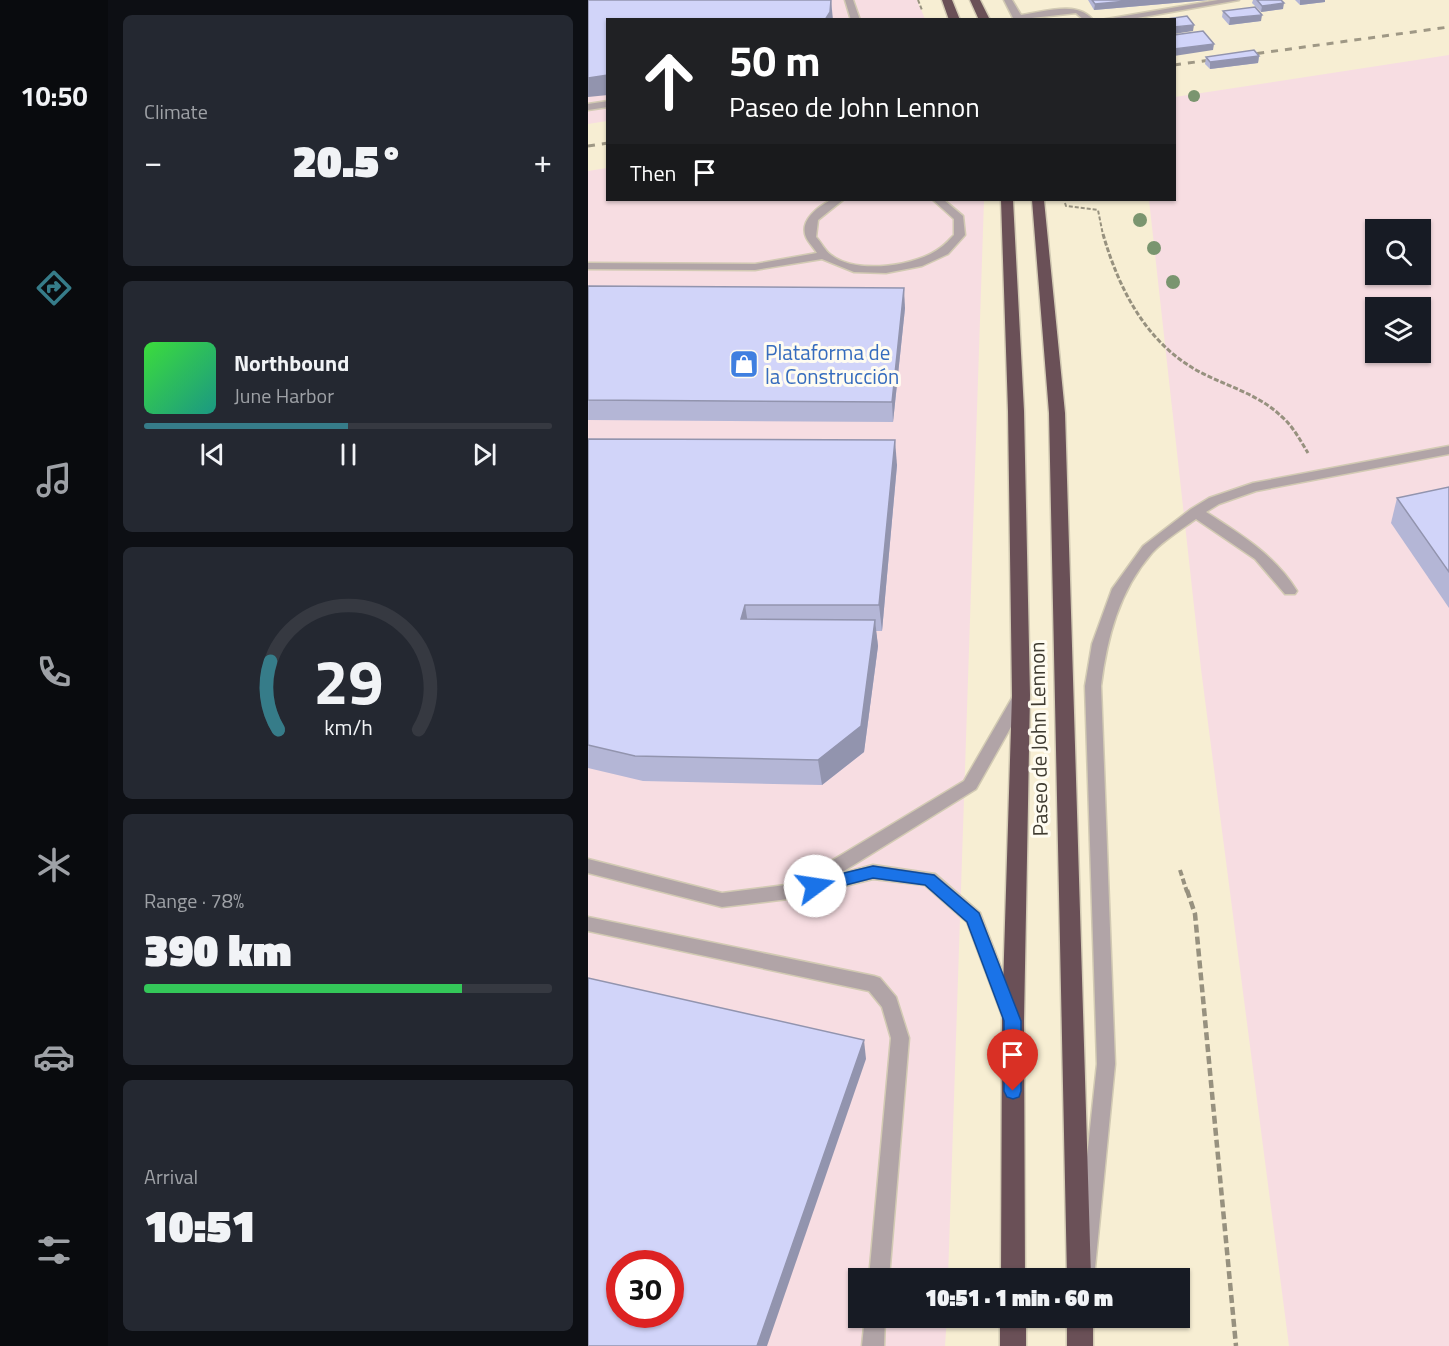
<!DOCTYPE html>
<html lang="en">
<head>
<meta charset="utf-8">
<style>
	:root { --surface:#171b24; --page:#242831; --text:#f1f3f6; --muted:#9ea1a6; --line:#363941; --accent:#367c89 }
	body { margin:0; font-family:"Titillium Web",sans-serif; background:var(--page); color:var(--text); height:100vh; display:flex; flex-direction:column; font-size:22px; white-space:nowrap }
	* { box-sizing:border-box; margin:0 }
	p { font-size:20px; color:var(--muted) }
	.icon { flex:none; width:33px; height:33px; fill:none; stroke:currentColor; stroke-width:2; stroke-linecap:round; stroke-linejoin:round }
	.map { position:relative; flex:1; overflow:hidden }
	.drawer { display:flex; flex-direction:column; gap:15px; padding:15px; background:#0d0f14; width:480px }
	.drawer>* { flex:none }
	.top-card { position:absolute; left:18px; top:18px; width:570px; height:183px; border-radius:0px; box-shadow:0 2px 4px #0004; background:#202124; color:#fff; overflow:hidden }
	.controls { position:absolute; left:777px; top:219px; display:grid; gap:12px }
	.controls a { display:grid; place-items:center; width:66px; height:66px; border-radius:0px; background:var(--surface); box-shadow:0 2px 4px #0004; font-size:30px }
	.speed { position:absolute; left:18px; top:1250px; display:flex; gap:12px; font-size:30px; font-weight:700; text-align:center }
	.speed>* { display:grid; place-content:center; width:78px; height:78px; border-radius:50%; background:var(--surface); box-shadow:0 2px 4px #0004; line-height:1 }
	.speed .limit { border:9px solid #d22; background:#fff; color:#111 }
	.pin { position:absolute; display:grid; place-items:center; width:51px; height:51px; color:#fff; margin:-62px -26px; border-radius:50% 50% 50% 0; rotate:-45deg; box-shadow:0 0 6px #0007 }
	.pin .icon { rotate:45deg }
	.me { position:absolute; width:66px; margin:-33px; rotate:76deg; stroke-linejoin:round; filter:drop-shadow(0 0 4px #0008) }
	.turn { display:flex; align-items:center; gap:21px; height:126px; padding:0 24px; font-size:27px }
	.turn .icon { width:78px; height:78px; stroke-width:2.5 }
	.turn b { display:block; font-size:42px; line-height:51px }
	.then { display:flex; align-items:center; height:57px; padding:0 24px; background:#0003; gap:12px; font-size:22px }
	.big { font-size:45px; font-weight:800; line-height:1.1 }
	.drawer .widget { flex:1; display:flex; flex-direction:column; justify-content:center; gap:9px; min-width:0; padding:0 21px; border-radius:9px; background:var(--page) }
	.drawer .dial { align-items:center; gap:0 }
	.dial svg { height:156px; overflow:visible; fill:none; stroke:var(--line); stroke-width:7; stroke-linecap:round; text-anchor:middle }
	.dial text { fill:var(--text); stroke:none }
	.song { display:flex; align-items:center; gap:18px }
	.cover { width:72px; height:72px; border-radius:9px; background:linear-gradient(135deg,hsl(120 70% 55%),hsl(170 70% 35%)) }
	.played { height:6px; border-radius:3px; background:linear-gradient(90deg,var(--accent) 50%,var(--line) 50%) }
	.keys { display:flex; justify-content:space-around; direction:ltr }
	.heat { display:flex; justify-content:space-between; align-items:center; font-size:33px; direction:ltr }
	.charge { height:9px; border-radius:4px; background:linear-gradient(90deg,#34c759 78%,var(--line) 0) }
	.trip { position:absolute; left:260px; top:1268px; width:342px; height:60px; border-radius:0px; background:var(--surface); box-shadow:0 2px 4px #0004; font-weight:800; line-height:60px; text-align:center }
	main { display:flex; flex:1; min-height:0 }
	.menu { display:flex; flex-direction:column; width:108px; justify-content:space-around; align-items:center; background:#090b0e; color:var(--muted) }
	.menu .icon { width:42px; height:42px }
	.menu .on { color:var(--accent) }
	.menu b { font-size:27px; color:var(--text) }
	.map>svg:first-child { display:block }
	.industrial { fill:#f7dde2; fill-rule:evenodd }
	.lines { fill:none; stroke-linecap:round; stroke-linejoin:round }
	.lane-casing { stroke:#d2cab3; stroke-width:3 }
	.street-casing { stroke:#d2cab3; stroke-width:3 }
	.highway-casing { stroke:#d2cab3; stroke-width:3 }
	.path-far3 { stroke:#97917f; stroke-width:2; stroke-dasharray:4 2; stroke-linecap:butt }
	.path-far2 { stroke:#97917f; stroke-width:3; stroke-dasharray:5 2; stroke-linecap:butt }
	.path-far1 { stroke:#97917f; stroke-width:4; stroke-dasharray:6 3; stroke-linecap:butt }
	.path { stroke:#97917f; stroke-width:4.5; stroke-dasharray:8 4; stroke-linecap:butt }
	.lane { fill:#b1a4a7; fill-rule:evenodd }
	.street { fill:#b1a4a7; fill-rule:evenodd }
	.highway { fill:#6a5057; fill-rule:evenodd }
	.rail { stroke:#9f9885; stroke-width:3; stroke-dasharray:7 7; stroke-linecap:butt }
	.tree { fill:#7a956f }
	.wall { fill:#b4b6d6 }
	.shaded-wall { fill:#9294ae }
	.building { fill:#d1d4f9; stroke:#9294ae; stroke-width:1.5; fill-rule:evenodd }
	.route { fill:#1a73e8; stroke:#114b97; stroke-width:1.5 }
	.labels { text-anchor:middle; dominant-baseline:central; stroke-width:6; stroke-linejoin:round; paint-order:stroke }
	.shop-label { font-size:21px; fill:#366cbe; stroke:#fffcf1; text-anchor:start }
	.street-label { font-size:21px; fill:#3f3b31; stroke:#fffcf1 }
</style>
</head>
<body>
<main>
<nav class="menu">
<b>10:50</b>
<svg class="icon on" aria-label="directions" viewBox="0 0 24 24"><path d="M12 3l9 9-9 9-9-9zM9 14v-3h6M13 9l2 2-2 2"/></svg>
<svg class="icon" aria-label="music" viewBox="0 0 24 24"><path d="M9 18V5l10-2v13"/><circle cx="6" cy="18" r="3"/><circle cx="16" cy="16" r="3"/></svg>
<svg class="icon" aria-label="phone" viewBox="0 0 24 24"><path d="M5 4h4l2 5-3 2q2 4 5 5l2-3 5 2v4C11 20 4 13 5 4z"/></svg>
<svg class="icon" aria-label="climate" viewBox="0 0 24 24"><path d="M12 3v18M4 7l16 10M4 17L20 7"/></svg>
<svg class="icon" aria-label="car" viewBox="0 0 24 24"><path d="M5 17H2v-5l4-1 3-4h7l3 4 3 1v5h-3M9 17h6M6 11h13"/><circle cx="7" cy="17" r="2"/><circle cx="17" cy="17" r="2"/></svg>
<svg class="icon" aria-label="filters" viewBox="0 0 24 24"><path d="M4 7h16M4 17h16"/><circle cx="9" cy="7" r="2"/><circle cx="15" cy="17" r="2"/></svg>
</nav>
<section class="drawer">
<div class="widget"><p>Climate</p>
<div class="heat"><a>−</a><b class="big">20.5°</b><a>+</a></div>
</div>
<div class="widget">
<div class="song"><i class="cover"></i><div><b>Northbound</b><p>June Harbor</p></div></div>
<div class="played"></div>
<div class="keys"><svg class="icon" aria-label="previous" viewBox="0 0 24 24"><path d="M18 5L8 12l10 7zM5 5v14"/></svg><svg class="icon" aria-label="pause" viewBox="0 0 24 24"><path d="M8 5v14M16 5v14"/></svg><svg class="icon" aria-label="next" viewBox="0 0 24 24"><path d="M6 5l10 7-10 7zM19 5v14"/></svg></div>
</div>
<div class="widget dial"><svg viewBox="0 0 100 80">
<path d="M14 69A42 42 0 1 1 86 69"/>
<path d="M14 69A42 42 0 0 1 10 34" stroke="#367c89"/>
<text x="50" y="56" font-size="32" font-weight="700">29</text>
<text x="50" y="72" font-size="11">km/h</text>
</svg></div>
<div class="widget"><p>Range · 78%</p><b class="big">390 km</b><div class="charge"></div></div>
<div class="widget"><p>Arrival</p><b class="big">10:51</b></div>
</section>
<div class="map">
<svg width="861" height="1346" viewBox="0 0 861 1346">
	<rect width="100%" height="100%" fill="#f7eed3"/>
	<g class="industrial">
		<path d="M0,0H329L337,19L20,20L19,121L0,124Z"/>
		<path d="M861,55V1346H701L613,669L561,200H586L587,97ZM788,230H832V274H788ZM788,308H832V352H788Z"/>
		<path d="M19,168L20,200H396L360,1278H270V1317H359L357,1346H0V171ZM32,1263H82V1314H32Z"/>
	</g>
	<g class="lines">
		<g class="lane-casing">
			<g id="lane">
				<path d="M257,0H265L272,20H263Z"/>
				<path d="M416,0H424L433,15C455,12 490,0 505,20H496L488,13L426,20Z"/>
				<path d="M630,0H651L538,20H513Z"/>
				<path d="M20,101V107L0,110V104Z"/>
				<path d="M861,446V454L668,491L631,504L618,512C652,534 687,555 709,591L707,594H697L667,559L608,519C594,529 576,540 564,553C531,591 519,638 513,686L527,1064L506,1278H486L509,1064L497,686L504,644L524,589L555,546L603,509L621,498L665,483Z"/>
				<path d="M0,917L286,976L292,978L308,997L321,1038L301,1278H281L303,1038L294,1007L281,991L0,931Z"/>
				<path d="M277,1317H297L296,1346H274Z"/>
			</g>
		</g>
		<g class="street-casing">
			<g id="street">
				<path d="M243,200H255L230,220L228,237C233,242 237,251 243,255C268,275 329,266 352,248C357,245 362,239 366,235V219L345,200H356L375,216L377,235L360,254L334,266L298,273L266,272L234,259L167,270L0,269V263L167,264L229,253C226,248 220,242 218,237C211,220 231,206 243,200Z"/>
				<path d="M433,689L438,691L441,695L388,789L251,874L285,865L347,874L392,913L430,1012L427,1018L421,1020L415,1018L379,922L337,885L285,879L208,898L134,907L0,873V859L134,893L213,883L215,878L376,781L428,691Z"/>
			</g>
		</g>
		<g class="highway-casing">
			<g id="highway">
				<path d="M354,0H364L372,20H361Z"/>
				<path d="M382,0H392L402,20H391Z"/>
				<path d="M413,200H425L436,411L442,695L436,1021L437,1278H413L414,1021L424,695L420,411Z"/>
				<path d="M444,200H456L477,413L503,1278H479L461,413Z"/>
				<rect x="412" y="1317" width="26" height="29"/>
				<rect x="479" y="1317" width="26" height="29"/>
			</g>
		</g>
		<g class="path-far3">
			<path d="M330,0L334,10"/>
			<path d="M477,203L478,206L510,210L515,235"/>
		</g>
		<path class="path-far2" d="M515,234C529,283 553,333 597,363C627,384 666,390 693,416C705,426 712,440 720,453"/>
		<path class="path-far1" d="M592,870L599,892"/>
		<path class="path" d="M599,890L607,914L648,1346"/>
		<use href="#lane" class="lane"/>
		<use href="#street" class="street"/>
		<use href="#highway" class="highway"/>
		<g class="rail">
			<path d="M586,65L861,27"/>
			<path d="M0,146L20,143"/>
		</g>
	</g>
	<g class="tree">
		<circle cx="606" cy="96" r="6"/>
		<circle cx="552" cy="220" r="7"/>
		<circle cx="566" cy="248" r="7"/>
		<circle cx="585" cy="282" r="7"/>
	</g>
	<g class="wall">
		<path d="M500,0H620L506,10Z"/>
		<path d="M665,0H693L695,9L673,12L664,3Z"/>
		<path d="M707,0H737V2L712,5Z"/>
		<path d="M635,11L673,21L641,25L634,17Z"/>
		<path d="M671,56L670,63L622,69L617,64L618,57Z"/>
		<path d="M0,286L317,308L305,422L0,420Z"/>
		<path d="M0,439L309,465L294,631H288L290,646L276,752L234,785L55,781L0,768Z"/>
		<path d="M861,487V608L803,523L809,498Z"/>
	</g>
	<g class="shaded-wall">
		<path d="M243,0L245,20H237Z"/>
		<path d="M549,0H620L506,10L507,4Z"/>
		<path d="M712,0H737V2L712,5Z"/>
		<path d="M696,3L695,9L673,12L674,6Z"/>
		<path d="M674,15L673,21L641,25L642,18Z"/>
		<path d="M606,25L605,31L586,34V27Z"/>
		<path d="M626,44L625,50L586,56V49Z"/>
		<path d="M671,56L670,63L622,69V62Z"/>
		<path d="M20,75V95L0,97V78Z"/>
		<path d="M316,288L317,308L305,422L304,402Z"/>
		<path d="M307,440L309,465L294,631L291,605Z"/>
		<path d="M157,605L161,630L153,619Z"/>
		<path d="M287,620L290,646L276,752L234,785L230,760Z"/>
		<path d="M276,1040L278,1059L179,1346H169Z"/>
	</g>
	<g class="building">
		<path d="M0,0H243L242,12L237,20H20V75L0,78Z"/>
		<path d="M504,0H549L507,4Z"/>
		<path d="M669,0H693L696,3L674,6Z"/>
		<path d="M667,7L674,15L642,18L635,11Z"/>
		<path d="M599,16L606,25L586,27V20H572Z"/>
		<path d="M615,31L626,44L586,49V35Z"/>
		<path d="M666,50L671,56L622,62L618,57Z"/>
		<path d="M0,286L316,288L304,402L0,400Z"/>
		<path d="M0,439L307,440L291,605H157L153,619L287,620L273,726L230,760L47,756L0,745Z"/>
		<path d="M861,487V572L809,498Z"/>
		<path d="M0,978L276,1040L169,1346H0ZM32,1263H82V1314H32Z"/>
	</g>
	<path class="route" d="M285,866L346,875L391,913L433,1021V1091L431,1097L425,1099L419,1097L416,1091V1021L379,922L337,885L285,878L227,893L219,886L227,880Z"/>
	<defs>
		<g id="shop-square" transform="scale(1.5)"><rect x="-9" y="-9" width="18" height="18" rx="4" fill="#3f7fe0" stroke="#fffcf1"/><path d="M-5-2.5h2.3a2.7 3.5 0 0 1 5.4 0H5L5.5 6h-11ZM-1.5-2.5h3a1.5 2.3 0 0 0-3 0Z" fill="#fff"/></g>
	</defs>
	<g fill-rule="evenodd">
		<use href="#shop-square" x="156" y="364"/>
	</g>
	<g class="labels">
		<g class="shop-label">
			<text x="177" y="352">Plataforma de<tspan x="177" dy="24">la Construcción</tspan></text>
		</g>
		<g class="street-label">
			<text transform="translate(450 739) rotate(-91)">Paseo de John Lennon</text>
		</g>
	</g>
</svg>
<div class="controls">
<a><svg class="icon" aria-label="search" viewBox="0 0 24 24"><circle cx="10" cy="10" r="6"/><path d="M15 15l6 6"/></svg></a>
<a><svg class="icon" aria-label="layers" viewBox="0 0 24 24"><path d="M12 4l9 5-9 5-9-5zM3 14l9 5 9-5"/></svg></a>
</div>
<div class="speed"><div class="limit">30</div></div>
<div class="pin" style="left:425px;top:1091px;background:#d93025"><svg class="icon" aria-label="arrive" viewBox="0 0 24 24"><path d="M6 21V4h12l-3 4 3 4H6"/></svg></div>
<svg class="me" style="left:227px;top:886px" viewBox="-20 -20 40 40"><circle r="19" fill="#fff"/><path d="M0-13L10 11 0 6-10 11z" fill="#1a73e8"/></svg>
<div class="trip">10:51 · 1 min · 60 m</div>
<div class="top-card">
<div class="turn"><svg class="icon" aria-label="ahead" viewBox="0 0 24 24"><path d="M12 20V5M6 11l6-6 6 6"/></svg><div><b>50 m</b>Paseo de John Lennon</div></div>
<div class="then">Then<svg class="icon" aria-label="arrive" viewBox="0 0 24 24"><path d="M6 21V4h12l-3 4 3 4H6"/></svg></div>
</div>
</div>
</main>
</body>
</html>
